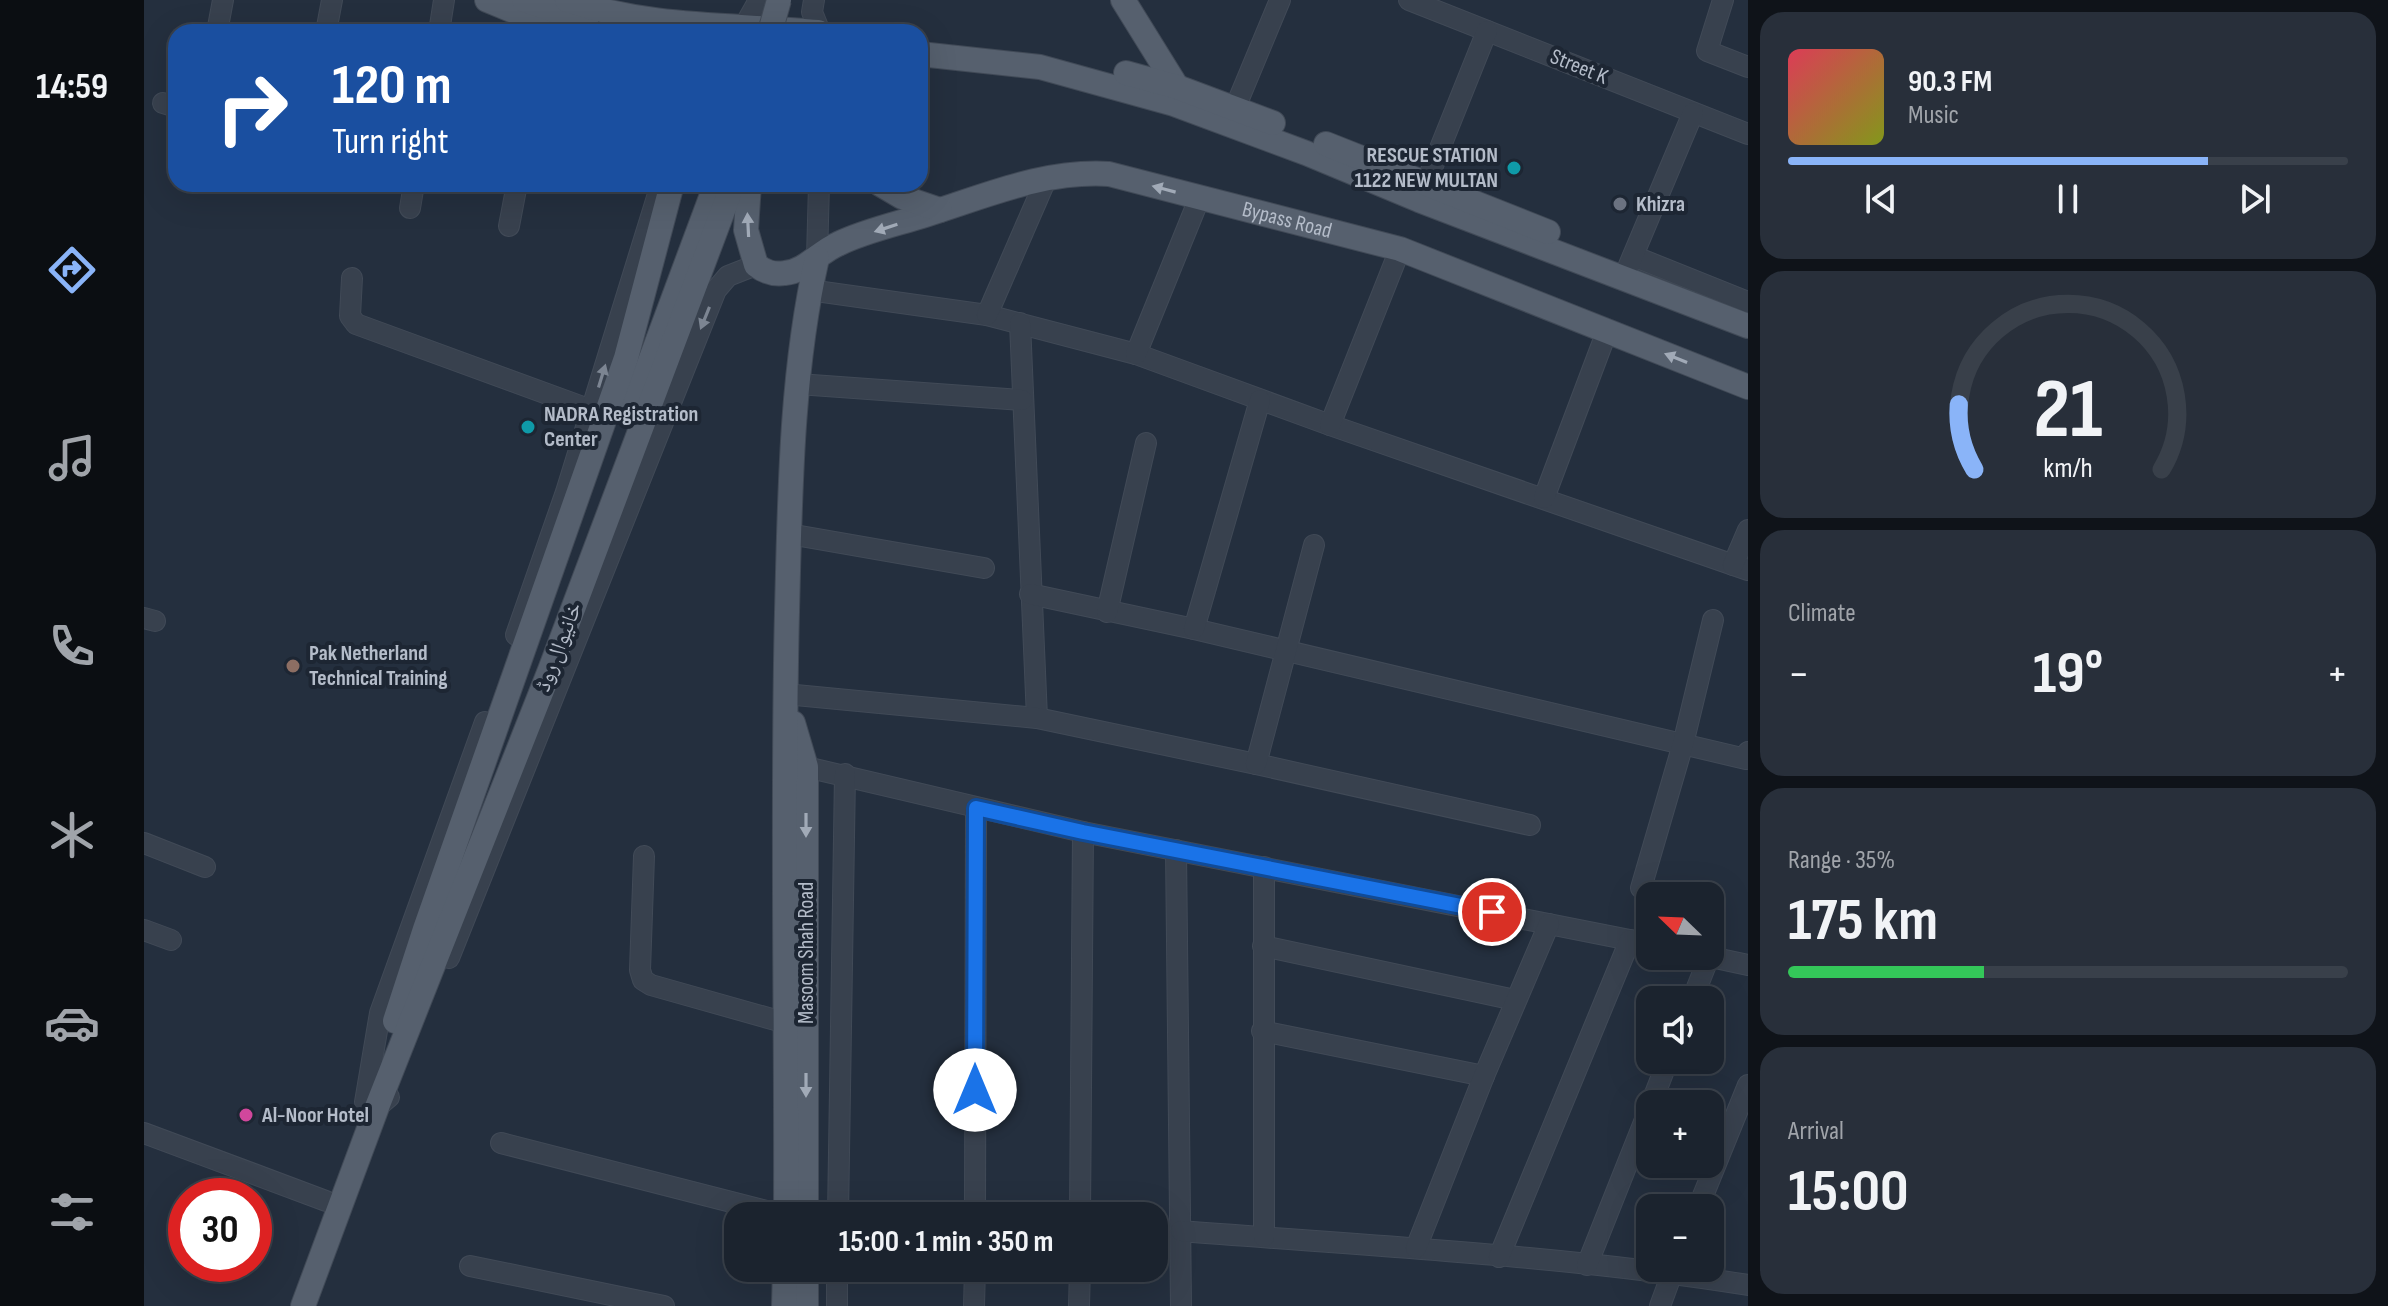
<!DOCTYPE html>
<html lang="en">
<head>
<meta charset="utf-8">
<style>
	:root { --surface:#1b232e; --page:#282f3a; --text:#f1f3f6; --muted:#a0a4aa; --line:#39404a; --accent:#8ab4f8 }
	body { margin:0; font-family:"Sofia Sans Condensed","Noto Naskh Arabic",sans-serif; background:var(--page); color:var(--text); height:100vh; display:flex; flex-direction:column; font-size:30px; white-space:nowrap }
	* { box-sizing:border-box; margin:0 }
	p { font-size:26px; color:var(--muted) }
	.icon { flex:none; width:44px; height:44px; fill:none; stroke:currentColor; stroke-width:2; stroke-linecap:round; stroke-linejoin:round }
	.map { position:relative; flex:1; overflow:hidden }
	.details { display:flex; flex-direction:column; gap:12px; padding:12px; background:#0f1319; width:640px }
	.details>* { flex:none }
	.guide { position:absolute; left:24px; top:24px; width:760px; height:168px; border-radius:24px; box-shadow:0 8px 32px #0002,0 0 0 2px var(--line); background:#1a4fa0; color:#fff; overflow:hidden }
	.needle { width:52px; rotate:293deg }
	.fabs { position:absolute; left:1492px; top:882px; display:grid; gap:16px }
	.fabs a { display:grid; place-items:center; width:88px; height:88px; border-radius:16px; background:var(--surface); box-shadow:0 8px 32px #0002,0 0 0 2px var(--line); font-size:40px }
	.speed { position:absolute; left:24px; top:1178px; display:flex; gap:16px; font-size:40px; font-weight:700; text-align:center }
	.speed>* { display:grid; place-content:center; width:104px; height:104px; border-radius:50%; background:var(--surface); box-shadow:0 8px 32px #0002,0 0 0 2px var(--line); line-height:1 }
	.speed .limit { border:12px solid #d22; background:#fff; color:#111 }
	.pin { position:absolute; display:grid; place-items:center; width:68px; height:68px; color:#fff; margin:-34px; border:4px solid #fff; border-radius:50%; box-shadow:0 2px 8px #0007 }
	.me { position:absolute; width:88px; margin:-44px; rotate:0deg; stroke-linejoin:round; filter:drop-shadow(0 0 6px #0008) }
	.turn { display:flex; align-items:center; gap:28px; height:168px; padding:0 32px; font-size:36px }
	.turn .icon { width:104px; height:104px; stroke-width:2.5 }
	.turn b { display:block; font-size:56px; line-height:68px }
	.big { font-size:60px; font-weight:700; line-height:1.1 }
	.details .tile { flex:1; display:flex; flex-direction:column; justify-content:center; gap:12px; min-width:0; padding:0 28px; border-radius:24px; background:var(--page) }
	.details .dial { align-items:center; gap:0 }
	.dial svg { height:208px; overflow:visible; fill:none; stroke:var(--line); stroke-width:7; stroke-linecap:round; text-anchor:middle }
	.dial text { fill:var(--text); stroke:none }
	.song { display:flex; align-items:center; gap:24px }
	.cover { width:96px; height:96px; border-radius:12px; background:linear-gradient(135deg,hsl(350 70% 55%),hsl(70 70% 35%)) }
	.played { height:8px; border-radius:4px; background:linear-gradient(90deg,var(--accent) 75%,var(--line) 75%) }
	.keys { display:flex; justify-content:space-around; direction:ltr }
	.heat { display:flex; justify-content:space-between; align-items:center; font-size:44px; direction:ltr }
	.charge { height:12px; border-radius:6px; background:linear-gradient(90deg,#34c759 35%,var(--line) 0) }
	.trip { position:absolute; left:580px; top:1202px; width:444px; height:80px; border-radius:24px; background:var(--surface); box-shadow:0 8px 32px #0002,0 0 0 2px var(--line); font-weight:700; line-height:80px; text-align:center }
	main { display:flex; flex:1; min-height:0 }
	.dock { display:flex; flex-direction:column; width:144px; justify-content:space-around; align-items:center; background:#0b0e12; color:var(--muted) }
	.dock .icon { width:56px; height:56px }
	.dock .on { color:var(--accent) }
	.dock b { font-size:36px; color:var(--text) }
	.map>svg:first-child { display:block }
	.lines { fill:none; stroke-linecap:round; stroke-linejoin:round }
	.minor-casing { stroke:#414a57; stroke-width:22 }
	.major-casing { stroke:#414a57; stroke-width:26 }
	.minor { stroke:#38414e; stroke-width:20 }
	.major { stroke:#56606e; stroke-width:24 }
	.major-bridge-casing { stroke:#414a57; stroke-width:26; stroke-linecap:butt }
	.major-bridge { stroke:#56606e; stroke-width:24 }
	.oneway { fill:#a1aab7 }
	.oneway2 { fill:#7c8592 }
	.route-casing { stroke:#114b97; stroke-width:20 }
	.route { stroke:#1a73e8; stroke-width:14 }
	.culture-dot { fill:#0f9aa8; stroke:#1d2633; stroke-width:3 }
	.worship-dot { fill:#6b7280; stroke:#1d2633; stroke-width:3 }
	.education-dot { fill:#8d6e63; stroke:#1d2633; stroke-width:3 }
	.hotel-dot { fill:#d1479c; stroke:#1d2633; stroke-width:3 }
	.labels { text-anchor:middle; dominant-baseline:central; stroke-width:8; stroke-linejoin:round; paint-order:stroke }
	.street-label { font-size:22px; fill:#b4bcc9; stroke:#1d2633 }
	.poi-label { font-size:22px; font-weight:bold; fill:#b4bcc9; stroke:#1d2633; text-anchor:start }
</style>
</head>
<body>
<main>
<nav class="dock">
<b>14:59</b>
<svg class="icon on" aria-label="directions" viewBox="0 0 24 24"><path d="M12 3l9 9-9 9-9-9zM9 14v-3h6M13 9l2 2-2 2"/></svg>
<svg class="icon" aria-label="music" viewBox="0 0 24 24"><path d="M9 18V5l10-2v13"/><circle cx="6" cy="18" r="3"/><circle cx="16" cy="16" r="3"/></svg>
<svg class="icon" aria-label="phone" viewBox="0 0 24 24"><path d="M5 4h4l2 5-3 2q2 4 5 5l2-3 5 2v4C11 20 4 13 5 4z"/></svg>
<svg class="icon" aria-label="climate" viewBox="0 0 24 24"><path d="M12 3v18M4 7l16 10M4 17L20 7"/></svg>
<svg class="icon" aria-label="car" viewBox="0 0 24 24"><path d="M5 17H2v-5l4-1 3-4h7l3 4 3 1v5h-3M9 17h6M6 11h13"/><circle cx="7" cy="17" r="2"/><circle cx="17" cy="17" r="2"/></svg>
<svg class="icon" aria-label="filters" viewBox="0 0 24 24"><path d="M4 7h16M4 17h16"/><circle cx="9" cy="7" r="2"/><circle cx="15" cy="17" r="2"/></svg>
</nav>
<div class="map">
<svg width="1604" height="1306" viewBox="0 0 1604 1306">
	<rect width="100%" height="100%" fill="#242f3e"/>
	<g class="lines">
		<g class="minor-casing">
			<g id="minor">
				<path d="M670,0L668,12L676,32"/>
				<path d="M1265,0L1604,134"/>
				<path d="M1579,0L1563,51L1604,67"/>
				<path d="M73,32L79,0"/>
				<path d="M182,32L188,0"/>
				<path d="M295,32L300,0"/>
				<path d="M597,32L615,0"/>
				<path d="M19,103L32,107"/>
				<path d="M1091,108L1136,0"/>
				<path d="M1282,183L1343,31"/>
				<path d="M266,208L270,184"/>
				<path d="M365,226L373,184"/>
				<path d="M1489,256L1604,302"/>
				<path d="M673,258L675,184"/>
				<path d="M1485,265L1549,113"/>
				<path d="M208,278L206,316L212,324L447,410"/>
				<path d="M665,290L843,315L992,354L1186,425L1604,570"/>
				<path d="M843,315L903,177"/>
				<path d="M876,323L893,718"/>
				<path d="M992,354L1055,199"/>
				<path d="M654,384L878,400"/>
				<path d="M1186,425L1256,249"/>
				<path d="M1400,498L1463,331"/>
				<path d="M645,534L840,568"/>
				<path d="M1589,565L1604,530"/>
				<path d="M886,594L1050,629L1602,759L1604,752"/>
				<path d="M963,612L1002,443"/>
				<path d="M0,618L11,621"/>
				<path d="M1050,629L1116,400"/>
				<path d="M372,635L422,492L514,194"/>
				<path d="M641,694L893,718L1112,764L1386,825"/>
				<path d="M1112,764L1170,545"/>
				<path d="M662,767L939,832L1506,944"/>
				<path d="M0,843L61,867"/>
				<path d="M1032,850L1037,1306"/>
				<path d="M500,856L496,970L499,980L507,985L642,1023"/>
				<path d="M1497,888L1539,744L1569,620"/>
				<path d="M0,930L27,940"/>
				<path d="M1119,946L1371,1000"/>
				<path d="M1562,956L1604,965"/>
				<path d="M305,958L572,290L584,276L612,265"/>
				<path d="M1548,1000L1565,957"/>
				<path d="M1118,1031L1340,1076"/>
				<path d="M245,1097L233,1107L221,1102L236,1013L341,722"/>
				<path d="M1507,1104L1524,1060"/>
				<path d="M0,1133L182,1201"/>
				<path d="M357,1143L642,1216"/>
				<path d="M1554,1208L1604,1085"/>
				<path d="M694,1216L701,774"/>
				<path d="M831,1216L832,808"/>
				<path d="M936,1216L939,832"/>
				<path d="M1037,1231C1226,1246 1417,1255 1604,1285"/>
				<path d="M1120,1237V867"/>
				<path d="M1272,1248L1340,1076L1405,924"/>
				<path d="M1355,1257L1486,940"/>
				<path d="M1443,1265L1506,1107"/>
				<path d="M326,1266L520,1306"/>
				<path d="M693,1306V1268"/>
				<path d="M830,1306L831,1268"/>
				<path d="M935,1306L936,1268"/>
				<path d="M1516,1306L1530,1268"/>
			</g>
		</g>
		<g class="major-casing">
			<g id="major">
				<path d="M343,0L396,22"/>
				<path d="M380,0L442,21"/>
				<path d="M423,0C507,29 587,24 674,32"/>
				<path d="M979,0L1033,87"/>
				<path d="M776,54L896,67L1030,104L1162,153L1275,200L1604,326"/>
				<path d="M982,73L1033,87L1129,123"/>
				<path d="M1182,144L1404,232"/>
				<path id="s1" d="M605,184L602,230L612,265C621,272 629,275 641,273C662,271 675,252 694,244C720,231 753,224 781,215C842,196 900,170 965,174L1256,249L1604,387"/>
				<path d="M736,184L758,197L796,210"/>
				<path d="M489,407L572,184"/>
				<path d="M649,723L662,767V1216"/>
				<path d="M251,1021L281,929L482,358L528,184"/>
				<path d="M642,1216C643,1015 638,813 643,612C646,495 647,373 673,258"/>
				<path d="M662,1268V1306"/>
				<path d="M159,1306L233,1107L406,670L589,184"/>
				<path d="M640,1306L641,1268"/>
			</g>
		</g>
		<use href="#minor" class="minor"/>
		<use href="#major" class="major"/>
		<g class="major-bridge-casing">
			<path id="major-bridge" d="M626,32L635,0"/>
		</g>
		<use href="#major-bridge" class="major-bridge"/>
	</g>
	<defs><path id="oneway-solid" d="M-6-.8H1V-3.2L6.5 0L1 3.2V.8H-6Z" transform="scale(2)"/></defs>
	<g class="oneway">
		<use href="#oneway-solid" transform="translate(1020 189) rotate(-165)"/>
		<use href="#oneway-solid" transform="translate(604 225) rotate(-93)"/>
		<use href="#oneway-solid" transform="translate(742 228) rotate(162)"/>
		<use href="#oneway-solid" transform="translate(1532 358) rotate(-158)"/>
		<use href="#oneway-solid" transform="translate(662 825) rotate(90)"/>
		<use href="#oneway-solid" transform="translate(662 1085) rotate(90)"/>
	</g>
	<g class="oneway2">
		<use href="#oneway-solid" transform="translate(561 318) rotate(112)"/>
		<use href="#oneway-solid" transform="translate(458 376) rotate(-73)"/>
	</g>
	<g class="lines">
		<g class="route-casing">
			<path id="route" d="M831,1090L832,808L939,832L1348,912"/>
		</g>
		<use href="#route" class="route"/>
	</g>
	<g class="culture-dot">
		<circle cx="1370" cy="168" r="8"/>
		<circle cx="384" cy="427" r="8"/>
	</g>
	<circle class="worship-dot" cx="1476" cy="204" r="8"/>
	<circle class="education-dot" cx="149" cy="666" r="8"/>
	<circle class="hotel-dot" cx="102" cy="1115" r="8"/>
	<g class="labels">
		<g class="street-label">
			<text transform="translate(1435 67) rotate(22)">Street K</text>
			<text stroke="none"><textPath href="#s1" startOffset="640">Bypass Road</textPath></text>
			<text transform="translate(415 647) rotate(-69)">خانیوال روڈ</text>
			<text transform="translate(662 953) rotate(-90)">Masoom Shah Road</text>
		</g>
		<g class="poi-label">
			<text x="1354" y="155" text-anchor="end">RESCUE STATION<tspan x="1354" dy="25">1122 NEW MULTAN</tspan></text>
			<text x="1492" y="204">Khizra</text>
			<text x="400" y="414">NADRA Registration<tspan x="400" dy="25">Center</tspan></text>
			<text x="165" y="653">Pak Netherland<tspan x="165" dy="25">Technical Training</tspan></text>
			<text x="118" y="1115">Al-Noor Hotel</text>
		</g>
	</g>
</svg>
<div class="fabs">
<a><svg class="needle" viewBox="-14 -14 28 28"><path d="M0-13l5 13h-10z" fill="#e53935"/><path d="M0 13l5-13h-10z" fill="#a0a4aa"/></svg></a>
<a><svg class="icon" aria-label="sound" viewBox="0 0 24 24"><path d="M4 9h4l5-4v14l-5-4H4zM17 9q2 3 0 6"/></svg></a>
<a>+</a>
<a>−</a>
</div>
<div class="speed"><div class="limit">30</div></div>
<div class="pin" style="left:1348px;top:912px;background:#d93025"><svg class="icon" aria-label="arrive" viewBox="0 0 24 24"><path d="M6 21V4h12l-3 4 3 4H6"/></svg></div>
<svg class="me" style="left:831px;top:1090px" viewBox="-20 -20 40 40"><circle r="19" fill="#fff"/><path d="M0-13L10 11 0 6-10 11z" fill="#1a73e8"/></svg>
<div class="trip">15:00 · 1 min · 350 m</div>
<div class="guide">
<div class="turn"><svg class="icon" aria-label="right" viewBox="0 0 24 24"><path d="M7 20v-9h11M14 6l5 5-5 5"/></svg><div><b>120 m</b>Turn right</div></div>
</div>
</div>
<section class="details">
<div class="tile">
<div class="song"><i class="cover"></i><div><b>90.3 FM</b><p>Music</p></div></div>
<div class="played"></div>
<div class="keys"><svg class="icon" aria-label="previous" viewBox="0 0 24 24"><path d="M18 5L8 12l10 7zM5 5v14"/></svg><svg class="icon" aria-label="pause" viewBox="0 0 24 24"><path d="M8 5v14M16 5v14"/></svg><svg class="icon" aria-label="next" viewBox="0 0 24 24"><path d="M6 5l10 7-10 7zM19 5v14"/></svg></div>
</div>
<div class="tile dial"><svg viewBox="0 0 100 80">
<path d="M14 69A42 42 0 1 1 86 69"/>
<path d="M14 69A42 42 0 0 1 8 44" stroke="#8ab4f8"/>
<text x="50" y="56" font-size="32" font-weight="700">21</text>
<text x="50" y="72" font-size="11">km/h</text>
</svg></div>
<div class="tile"><p>Climate</p>
<div class="heat"><a>−</a><b class="big">19°</b><a>+</a></div>
</div>
<div class="tile"><p>Range · 35%</p><b class="big">175 km</b><div class="charge"></div></div>
<div class="tile"><p>Arrival</p><b class="big">15:00</b></div>
</section>
</main>
</body>
</html>
